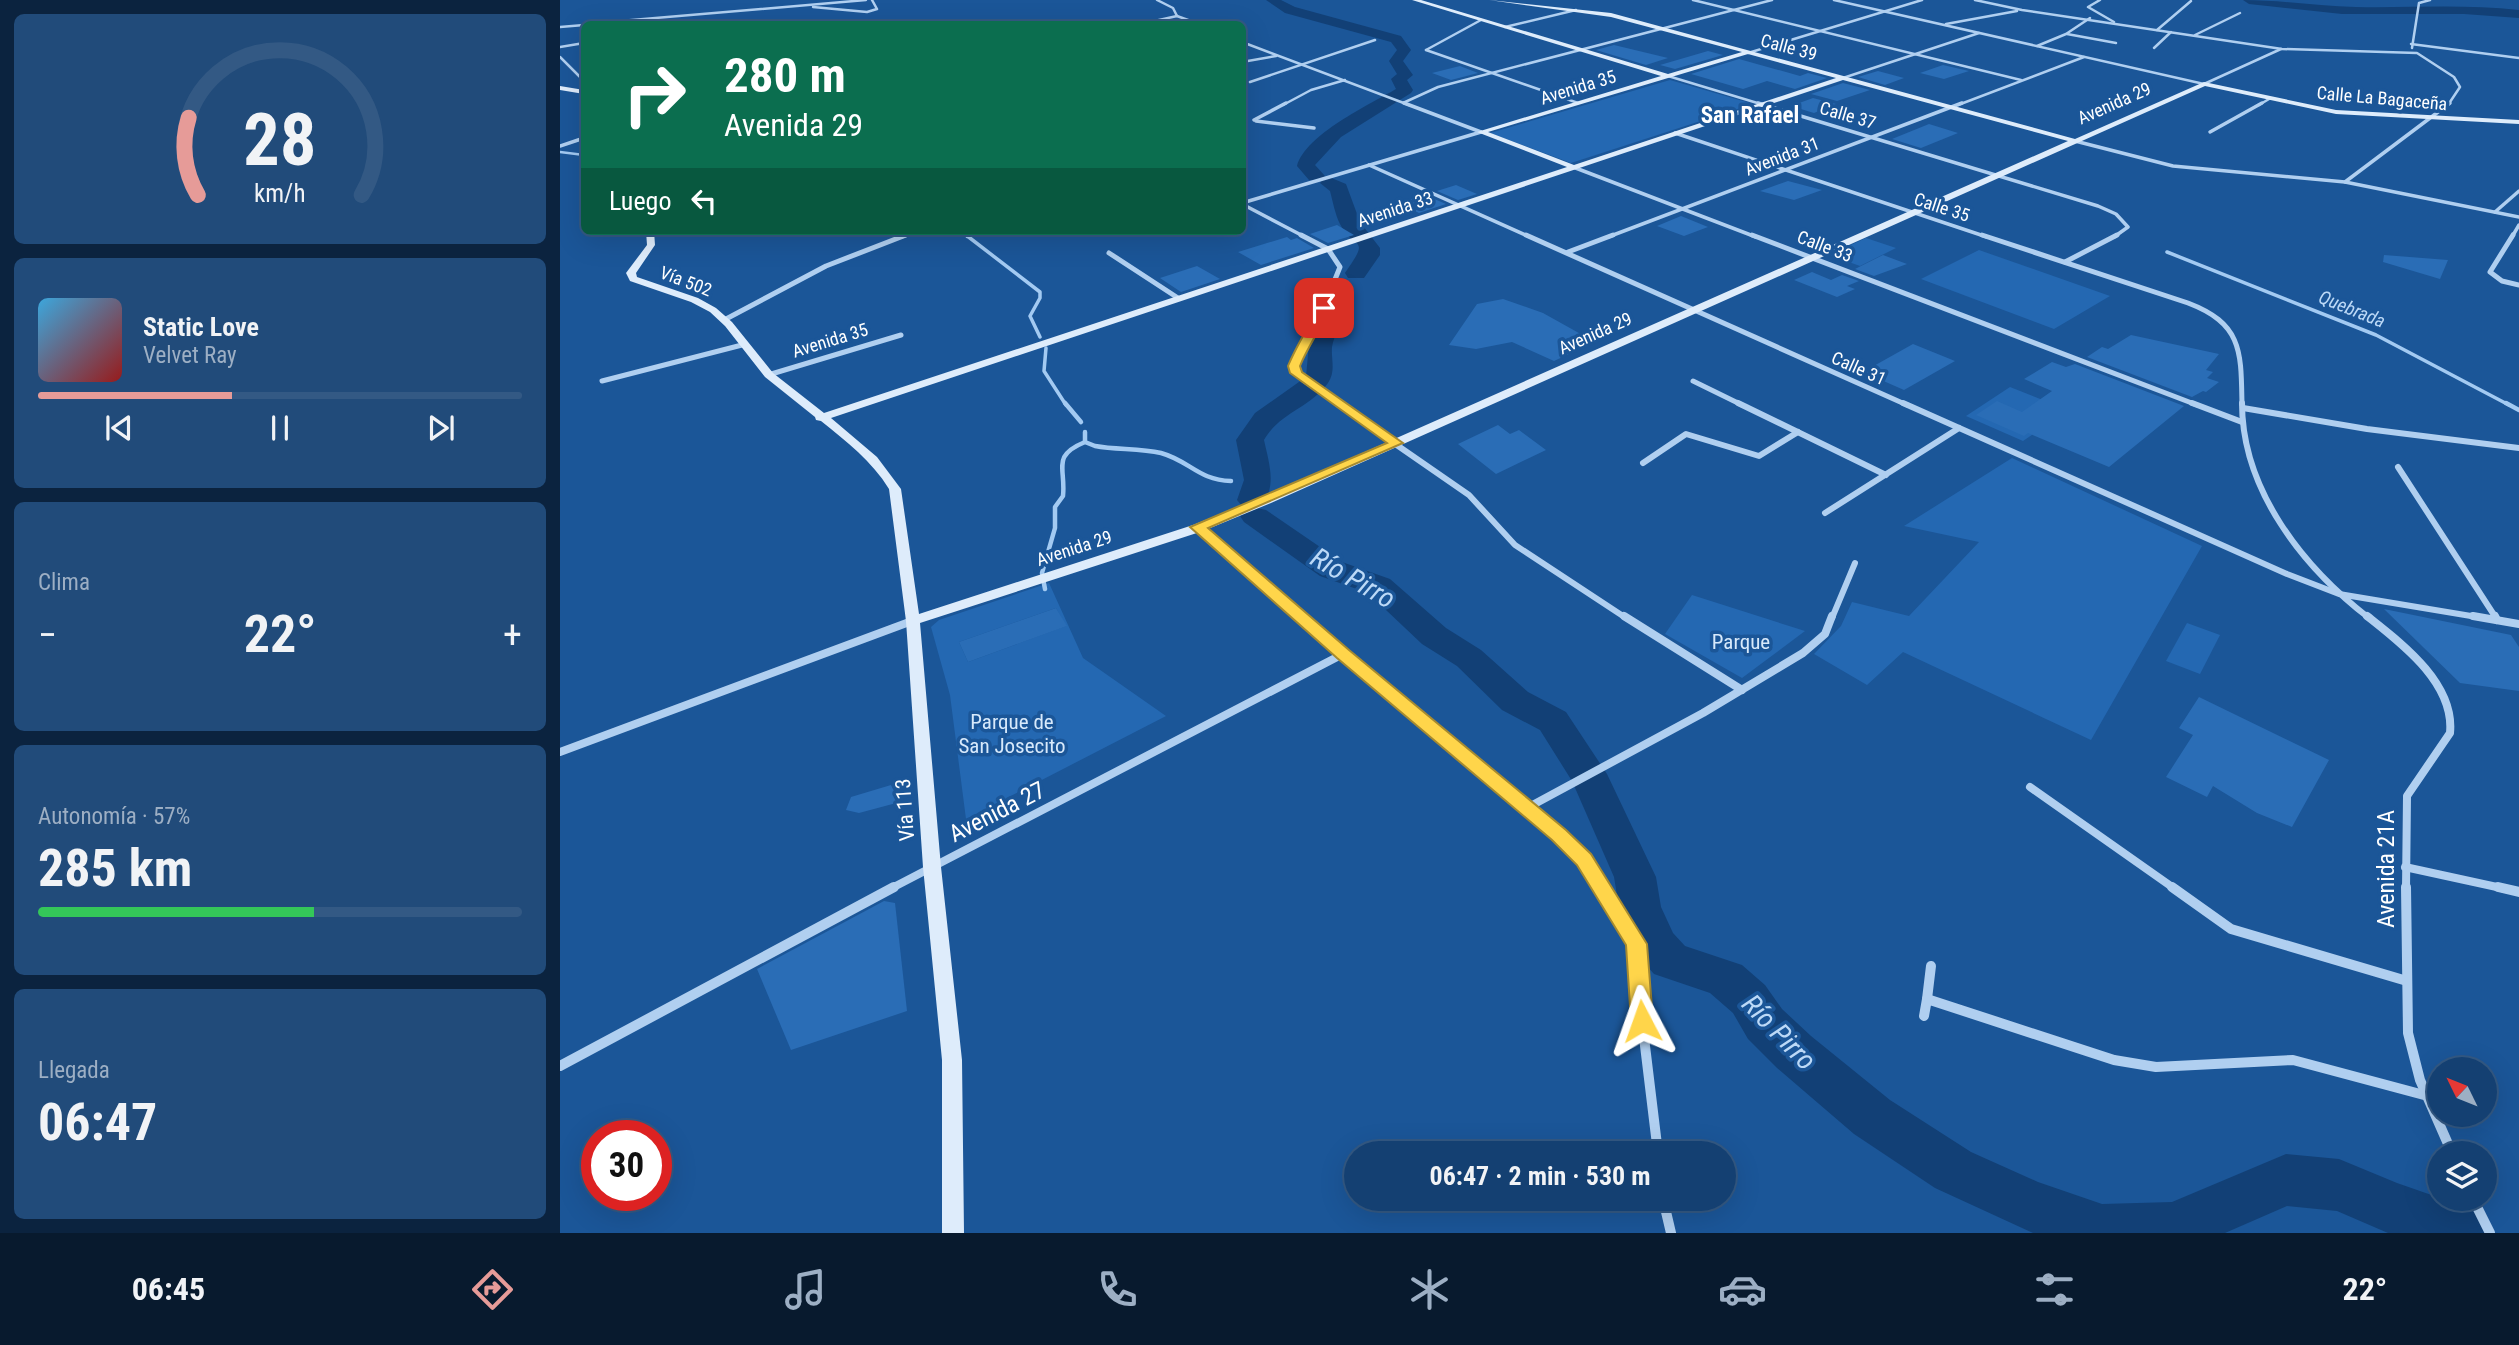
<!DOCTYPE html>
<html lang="es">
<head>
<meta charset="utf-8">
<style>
	:root { --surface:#144072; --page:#214b7a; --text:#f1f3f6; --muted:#9dafc4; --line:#335984; --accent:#e69b98 }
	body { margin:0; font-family:"Roboto Condensed",sans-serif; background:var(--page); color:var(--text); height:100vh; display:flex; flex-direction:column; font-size:26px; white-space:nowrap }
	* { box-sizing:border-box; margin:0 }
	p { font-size:23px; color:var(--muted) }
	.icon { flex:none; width:38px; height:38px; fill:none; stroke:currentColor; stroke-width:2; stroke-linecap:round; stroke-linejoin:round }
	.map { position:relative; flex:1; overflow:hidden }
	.sheet { display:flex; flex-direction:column; gap:14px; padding:14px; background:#0b233f; width:560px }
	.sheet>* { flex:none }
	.hud { position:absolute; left:21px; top:21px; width:665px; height:214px; border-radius:10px; box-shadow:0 7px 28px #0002,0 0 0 2px var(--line); background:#0b6e4f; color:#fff; overflow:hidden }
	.needle { width:46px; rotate:313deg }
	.fabs { position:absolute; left:1867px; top:1057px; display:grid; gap:14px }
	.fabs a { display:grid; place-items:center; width:70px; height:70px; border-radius:50%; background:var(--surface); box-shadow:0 7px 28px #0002,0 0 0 2px var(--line); font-size:35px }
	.speed { position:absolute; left:21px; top:1120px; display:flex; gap:14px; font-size:35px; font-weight:700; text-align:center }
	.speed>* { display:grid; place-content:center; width:91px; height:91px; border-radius:50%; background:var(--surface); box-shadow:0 7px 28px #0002,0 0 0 2px var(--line); line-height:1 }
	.speed .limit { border:10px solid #d22; background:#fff; color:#111 }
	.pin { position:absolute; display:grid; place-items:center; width:60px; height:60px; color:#fff; margin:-30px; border-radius:14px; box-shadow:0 4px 10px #0006 }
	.me { position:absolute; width:77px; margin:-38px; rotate:356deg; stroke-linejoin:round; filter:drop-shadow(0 0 5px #0008) }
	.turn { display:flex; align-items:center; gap:24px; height:147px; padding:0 28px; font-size:32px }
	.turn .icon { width:91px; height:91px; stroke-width:2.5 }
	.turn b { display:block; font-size:49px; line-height:60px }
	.then { display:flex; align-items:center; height:66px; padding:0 28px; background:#0003; gap:14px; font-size:26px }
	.big { font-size:52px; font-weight:700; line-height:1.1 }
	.sheet .tile { flex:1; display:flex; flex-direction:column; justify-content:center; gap:10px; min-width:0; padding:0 24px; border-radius:10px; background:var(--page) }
	.sheet .dial { align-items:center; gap:0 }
	.dial svg { height:182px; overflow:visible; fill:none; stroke:var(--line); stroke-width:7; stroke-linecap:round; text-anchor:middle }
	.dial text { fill:var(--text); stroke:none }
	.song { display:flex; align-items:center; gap:21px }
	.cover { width:84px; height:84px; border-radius:10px; background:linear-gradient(135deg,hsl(200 70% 55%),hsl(0 70% 35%)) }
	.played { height:7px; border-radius:4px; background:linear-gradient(90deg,var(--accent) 40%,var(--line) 40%) }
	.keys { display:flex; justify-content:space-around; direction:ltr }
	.heat { display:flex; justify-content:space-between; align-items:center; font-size:38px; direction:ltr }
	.charge { height:10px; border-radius:5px; background:linear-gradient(90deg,#34c759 57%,var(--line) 0) }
	.trip { position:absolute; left:784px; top:1141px; width:392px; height:70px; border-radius:35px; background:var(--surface); box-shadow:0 7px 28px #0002,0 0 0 2px var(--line); font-weight:700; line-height:70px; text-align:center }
	.tabs { display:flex; height:112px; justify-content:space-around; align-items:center; background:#081a2e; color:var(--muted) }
	.tabs .icon { width:49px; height:49px }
	.tabs .active { color:var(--accent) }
	.tabs b { font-size:32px; color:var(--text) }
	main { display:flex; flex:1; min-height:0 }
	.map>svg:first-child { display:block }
	.green { fill:#2468b2; fill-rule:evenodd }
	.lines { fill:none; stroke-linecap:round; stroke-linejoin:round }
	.stream-far2 { stroke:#a3caf2; stroke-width:2.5 }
	.stream-far1 { stroke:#a3caf2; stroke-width:3.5 }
	.stream { stroke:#a3caf2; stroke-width:4.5 }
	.river { fill:#124076; fill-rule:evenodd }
	.building { fill:#2a6db6 }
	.street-far5 { stroke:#b0cff0; stroke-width:2.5 }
	.street-far4 { stroke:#b0cff0; stroke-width:3.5 }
	.street-far3 { stroke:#b0cff0; stroke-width:5 }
	.street-far2 { stroke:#b0cff0; stroke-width:6 }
	.street-far1 { stroke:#b0cff0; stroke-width:8 }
	.street { stroke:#b0cff0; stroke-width:10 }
	.secondary { fill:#deecfb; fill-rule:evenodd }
	.route { fill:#ffd54a; stroke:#a68a30; stroke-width:2 }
	.labels { text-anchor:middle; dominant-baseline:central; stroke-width:7; stroke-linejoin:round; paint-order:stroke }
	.far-street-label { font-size:18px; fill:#fff; stroke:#1b5698 }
	.far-water-label { font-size:19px; font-style:italic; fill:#bcd9f7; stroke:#1b5698 }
	.park-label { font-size:21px; fill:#d7e9fb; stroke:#1b5698 }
	.street-label { font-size:21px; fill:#fff; stroke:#1b5698 }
	.far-district-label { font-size:23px; font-weight:bold; fill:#fff; stroke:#1b5698 }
	.near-street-label { font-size:24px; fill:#fff; stroke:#1b5698 }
	.near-water-label { font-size:28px; font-style:italic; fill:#bcd9f7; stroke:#1b5698 }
</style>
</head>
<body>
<main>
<section class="sheet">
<div class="tile dial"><svg viewBox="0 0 100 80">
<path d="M14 69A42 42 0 1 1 86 69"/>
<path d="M14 69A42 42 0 0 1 10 35" stroke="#e69b98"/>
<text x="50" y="56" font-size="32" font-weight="700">28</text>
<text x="50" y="72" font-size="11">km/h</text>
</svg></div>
<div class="tile">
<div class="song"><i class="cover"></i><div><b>Static Love</b><p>Velvet Ray</p></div></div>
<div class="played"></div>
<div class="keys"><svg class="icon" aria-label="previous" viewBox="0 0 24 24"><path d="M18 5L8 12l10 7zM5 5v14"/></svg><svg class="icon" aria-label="pause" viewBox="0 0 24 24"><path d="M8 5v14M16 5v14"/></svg><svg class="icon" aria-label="next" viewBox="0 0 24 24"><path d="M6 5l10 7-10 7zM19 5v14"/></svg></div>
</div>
<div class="tile"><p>Clima</p>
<div class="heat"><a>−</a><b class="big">22°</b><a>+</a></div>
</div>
<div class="tile"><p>Autonomía · 57%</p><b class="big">285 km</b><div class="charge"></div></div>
<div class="tile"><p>Llegada</p><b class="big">06:47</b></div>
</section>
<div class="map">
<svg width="1959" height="1233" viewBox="0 0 1959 1233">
	<rect width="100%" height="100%" fill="#1b5698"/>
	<g class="green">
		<path d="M1110,80L1193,104L1011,163L930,133Z"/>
		<path d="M1306,238L1336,248L1300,266L1269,255Z"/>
		<path d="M1419,250L1550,296L1494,329L1361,279Z"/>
		<path d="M1450,387L1508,410L1463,441L1406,416Z"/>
		<path d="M1452,458L1642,546L1531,740L1343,652L1307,685L1254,654L1281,626L1292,602L1349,616L1419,542L1344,526Z"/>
		<path d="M489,583L523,658L606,716L406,819L390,695L371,627L379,620ZM496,608L506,626L408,662L399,642Z"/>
		<path d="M1132,595L1245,631L1182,678L1105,634Z"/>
		<path d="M1627,623L1660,635L1640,674L1606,661Z"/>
	</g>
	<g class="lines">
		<g class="stream-far2">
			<path d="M0,152L24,155"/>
			<path d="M404,231L407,237"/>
		</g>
		<g class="stream-far1">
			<path d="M406,235L480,292V298L470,316L480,337"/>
			<path d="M1607,252L1816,335L1949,405"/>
			<path d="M486,348L484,371L506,405"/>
		</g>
		<g class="stream">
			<path d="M505,403L521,422"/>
			<path d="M1946,403L1959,410"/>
			<path d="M525,432V442L535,446C557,450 579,448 601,453C630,461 638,480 671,481"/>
			<path d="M689,484L697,487"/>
			<path d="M485,589L482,573L495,528V507L503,496C506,468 491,456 525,442"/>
		</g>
		<g class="river">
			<path d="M706,0H721L735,7L841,36L851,50L843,61L853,75L847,80L853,90L851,93L781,137L755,165L765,176L763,179L769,177L786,184L800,222L820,248V255L804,278H788L785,273C812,234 794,252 780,224C775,214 773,202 770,191L760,183L762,180H749L737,166C746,134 809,105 836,89L831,79L837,74L829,61L837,50L831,42L725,13Z"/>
			<path d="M1683,0C1721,0 1758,6 1796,7C1851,8 1905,4 1959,10V18L1904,14H1782L1689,4Z"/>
			<path d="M776,305L784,307L788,312C782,323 774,334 772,347C771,360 776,371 768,383C750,408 719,413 704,440C709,463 717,485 702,506L697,508L706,510L782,562L830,579L886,628L921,650L968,692L1006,712L1047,774L1096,877L1101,907L1113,933L1125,946L1182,965L1205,985L1222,1009L1251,1036L1330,1100L1411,1152L1478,1182L1542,1204L1612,1202L1726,1154L1779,1159L1837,1183L1926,1214L1934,1233H1828L1777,1211L1727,1206L1665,1233H1473L1375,1188L1294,1134L1217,1068L1188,1039L1173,1013L1150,993L1094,974L1080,958L1059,907L1054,877L1012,781L980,730L942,710L897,666L862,644L808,593L760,576L684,522L680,516L684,510L690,508L682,506L677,500L684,480L676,440L695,413L746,377L749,343L768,307Z"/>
		</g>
	</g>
	<g class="building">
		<path d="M1054,45L1108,58L1086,65L1036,50Z"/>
		<path d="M1148,51L1163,55L1115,69L1100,65Z"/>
		<path d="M1179,59L1240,76L1248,73L1267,78L1235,89L1207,81L1183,89L1131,74Z"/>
		<path d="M1383,65L1409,71L1384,79L1360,73Z"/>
		<path d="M900,66L918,73L891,80L872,73Z"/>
		<path d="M1318,71L1344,78L1325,85L1298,77Z"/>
		<path d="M1283,83L1310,90L1277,101L1251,94Z"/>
		<path d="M1253,98L1276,104L1254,113L1231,106Z"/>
		<path d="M1369,124L1398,133L1361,148L1332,139Z"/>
		<path d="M1228,181L1262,190L1234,200L1200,191Z"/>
		<path d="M896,185L917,194L898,200L877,191Z"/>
		<path d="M865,195L886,204L859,213L839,203Z"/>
		<path d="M1121,216L1148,227L1124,236L1097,226Z"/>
		<path d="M777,225L794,235L768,243L750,234Z"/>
		<path d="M727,237L731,240L737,238L754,248L701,265L678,252Z"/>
		<path d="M1323,255L1347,264L1314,276L1295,269Z"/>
		<path d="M1824,255L1888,260L1880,279L1823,262Z"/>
		<path d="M637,266L660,279L621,292L600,278Z"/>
		<path d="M1252,272L1271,280L1282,275L1299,281L1287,286L1295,289L1277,297L1234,280Z"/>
		<path d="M943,299L983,313L1035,342L994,361L952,342L916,349L889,345L917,304Z"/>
		<path d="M1571,335L1659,354L1646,370L1653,372L1647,378L1659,382L1646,392L1643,391L1632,397L1527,357L1542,347L1548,349Z"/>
		<path d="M1353,344L1395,361L1344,390L1303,372Z"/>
		<path d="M1492,362L1506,367L1515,364L1624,406L1549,467L1468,433L1464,436L1416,415L1437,401L1462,412L1492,391L1464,379Z"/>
		<path d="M938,425L950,434L959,430L986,450L936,474L898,444Z"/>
		<path d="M496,608L507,626L408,662L399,642Z"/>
		<path d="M1824,609L1951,635L1959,647V691L1900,683Z"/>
		<path d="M1639,697L1769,760L1732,827L1697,813L1653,786L1647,797L1606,777L1633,735L1619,728Z"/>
		<path d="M331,785L340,802L299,813L286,810L291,797Z"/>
		<path d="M324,901L335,903L347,1011L231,1050L197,969Z"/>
	</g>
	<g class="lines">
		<g class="street-far5">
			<path d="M597,0L613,8L617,16"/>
			<path d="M1133,0L1461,80"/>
			<path d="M1274,0L1644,84L1721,49"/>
			<path d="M1415,0L1462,10L1722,49L1857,53L1894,77L1900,87L1888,105"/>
			<path d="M1540,0L1528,7L1554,22"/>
			<path d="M253,7L307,12L317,9L312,0"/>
			<path d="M617,16L639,24"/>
			<path d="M25,24L306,0"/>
			<path d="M581,24L617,16"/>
			<path d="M1386,24L1457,11"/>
			<path d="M0,27L24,25"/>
			<path d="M945,27L1016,10"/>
			<path d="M1597,30L1631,1"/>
			<path d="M1507,34L1556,43"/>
			<path d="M1635,35L1680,13"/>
			<path d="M682,42L849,105"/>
			<path d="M1851,44L1959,58"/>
			<path d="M1477,46L1506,34L1530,18"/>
			<path d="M0,47L24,43"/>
			<path d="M1594,48L1611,32"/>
			<path d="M1852,48L1859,3L1870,0"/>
			<path d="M866,50L1018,103"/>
			<path d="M866,50L921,20"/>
			<path d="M1188,53L1362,0"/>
			<path d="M0,57L24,81"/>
			<path d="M682,62L716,56"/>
			<path d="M1108,76L1204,105"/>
			<path d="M1283,78L1419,33"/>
			<path d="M690,82L815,40"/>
			<path d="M843,103L878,87L1212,0"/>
			<path d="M723,105L751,90L785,80"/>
			<path d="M1398,105L1524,57"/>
			<path d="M1699,105L1709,99"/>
		</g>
		<g class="street-far4">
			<path d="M844,103L921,132"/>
			<path d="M1198,103L1538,206L1556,214L1568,227L1554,237"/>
			<path d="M694,120L726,103"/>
			<path d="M696,121L754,128"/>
			<path d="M1650,132L1702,103"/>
			<path d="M1115,133L1427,237"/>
			<path d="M1515,141L1613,166L1785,182L1959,217"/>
			<path d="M0,146L24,138"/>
			<path d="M809,165L970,237"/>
			<path d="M1013,167L1196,237"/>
			<path d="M1785,182L1890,103"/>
			<path d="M682,203L921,132"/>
			<path d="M682,204L745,237"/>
			<path d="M1935,212L1959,191"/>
			<path d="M599,232L602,231"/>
			<path d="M342,237L357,231"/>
			<path d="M1048,237L1402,103"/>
			<path d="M1952,237L1959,225"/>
		</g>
		<g class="street-far3">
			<path d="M741,235L768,249L780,267L755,329L740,351L734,366L743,380L779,405"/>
			<path d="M966,235L1347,405"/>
			<path d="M1192,235L1637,405"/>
			<path d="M1422,235L1628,303C1683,324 1681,352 1682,405"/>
			<path d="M1953,235L1930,272L1942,281L1959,285"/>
			<path d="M1008,252L1053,235"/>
			<path d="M549,253L618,298"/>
			<path d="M1505,262L1557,235"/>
			<path d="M166,319L266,266L346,235"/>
			<path d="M208,375L341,335"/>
			<path d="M42,381L182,345"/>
			<path d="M1133,381L1182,405"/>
		</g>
		<g class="street-far2">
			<path d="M776,403L909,495L955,545L1066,618"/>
			<path d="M1178,403L1326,475"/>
			<path d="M1343,403L1727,574L1779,594L1923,618"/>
			<path d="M1632,403L1682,422"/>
			<path d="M1682,403C1682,490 1743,567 1809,618"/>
			<path d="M1683,408L1807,429L1959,448"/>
			<path d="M1083,463L1126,434L1199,456L1238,432"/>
			<path d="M1838,467L1936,618"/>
			<path d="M1265,513L1399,428"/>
			<path d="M638,528L742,618"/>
			<path d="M1272,618L1295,563"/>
		</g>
		<g class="street-far1">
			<path d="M740,616L999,835L1024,860L1042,889"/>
			<path d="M1064,616L1182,690"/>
			<path d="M1807,616C1841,643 1895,683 1890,733L1847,796L1846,889"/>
			<path d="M1913,616L1959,624"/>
			<path d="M1935,616L1937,620"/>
			<path d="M0,752L352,621"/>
			<path d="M1470,787L1615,889"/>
			<path d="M967,808L1143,713L1243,653L1265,634L1272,616"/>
			<path d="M1845,867L1946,889"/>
			<path d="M330,889L783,654"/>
		</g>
		<g class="street">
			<path d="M1041,887L1077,944L1082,1021L1098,1153"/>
			<path d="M1612,887L1671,929L1847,981"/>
			<path d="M1846,887L1848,1033L1860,1080L1892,1153"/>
			<path d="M1938,887L1959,892"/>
			<path d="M1367,999L1371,966"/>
			<path d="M1364,1016L1367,999L1554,1060L1596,1067L1733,1060L1864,1095"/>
			<path d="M0,1066L334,887"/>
			<path d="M1103,1199L1111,1233"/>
			<path d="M1913,1199L1930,1233"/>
		</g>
		<g class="secondary">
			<path d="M852,0H861L1108,74L1182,52L1051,17L929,0L1051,13L1515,139L1644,82L1776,110L1959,120V124L1776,114L1645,86L711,503L643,531L360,623L381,867L402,1060L404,1233H382V1060L363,867L346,621L329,489C312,461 286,441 261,421L256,420L255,417L205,377L165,326L150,312L131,302L70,281L66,273L87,245L86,231H94L95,245L76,273L77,277L138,298L156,308L172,322L213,373L264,413L1007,167L917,132L1101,76ZM1188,54L1276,78L1014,165L928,132ZM1283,80L1508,141L703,497L633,525L359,614L341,489L317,457L271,418Z"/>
			<path d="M0,86L24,90V94L0,90Z"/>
		</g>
	</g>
	<path class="route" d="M760,306L769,308C761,329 748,346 740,366L742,372L843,443L648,528L789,650L1006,830L1031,854L1087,944L1093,1021L1090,1028L1082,1031L1074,1028L1071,1021L1066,945L1017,865L992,840L777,658L630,527L827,443L730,373L728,366C736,346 749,326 760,306Z"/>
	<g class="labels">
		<g class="far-street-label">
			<text transform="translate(1229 47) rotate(15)">Calle 39</text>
			<text transform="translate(1018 87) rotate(-17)">Avenida 35</text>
			<text transform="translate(1822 98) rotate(5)">Calle La Bagaceña</text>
			<text transform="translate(1554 103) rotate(-24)">Avenida 29</text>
			<text transform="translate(1288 115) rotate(16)">Calle 37</text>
			<text transform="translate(1222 156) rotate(-21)">Avenida 31</text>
			<text transform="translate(1382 207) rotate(18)">Calle 35</text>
			<text transform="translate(835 209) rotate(-18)">Avenida 33</text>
			<text transform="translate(1265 246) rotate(21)">Calle 33</text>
			<text transform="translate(126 281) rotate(21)">Vía 502</text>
			<text transform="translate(1035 333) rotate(-24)">Avenida 29</text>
			<text transform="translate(270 340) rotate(-17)">Avenida 35</text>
			<text transform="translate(1299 368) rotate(24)">Calle 31</text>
			<text transform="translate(514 548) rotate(-18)">Avenida 29</text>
		</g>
		<g class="far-water-label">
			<text transform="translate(1792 309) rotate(22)">Quebrada</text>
		</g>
		<g class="park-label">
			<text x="1181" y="642">Parque</text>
			<text x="452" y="722">Parque de<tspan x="452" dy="24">San Josecito</tspan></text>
		</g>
		<g class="street-label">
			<text transform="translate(345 810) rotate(-94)">Vía 113</text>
		</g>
		<g class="far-district-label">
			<text x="1190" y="115">San Rafael</text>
		</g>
		<g class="near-street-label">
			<text transform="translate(437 812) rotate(-27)">Avenida 27</text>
			<text transform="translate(1826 869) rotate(-90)">Avenida 21A</text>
		</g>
		<g class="near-water-label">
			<text transform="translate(793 578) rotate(30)">Río Pirro</text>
			<text transform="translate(1219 1032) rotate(46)">Río Pirro</text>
		</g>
	</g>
</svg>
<div class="fabs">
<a><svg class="needle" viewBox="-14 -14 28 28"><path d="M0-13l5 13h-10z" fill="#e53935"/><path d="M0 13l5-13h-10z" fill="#9dafc4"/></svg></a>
<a><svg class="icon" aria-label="layers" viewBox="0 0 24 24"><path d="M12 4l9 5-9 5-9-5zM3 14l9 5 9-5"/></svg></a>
</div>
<div class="speed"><div class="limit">30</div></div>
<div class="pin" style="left:764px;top:308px;background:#d93025"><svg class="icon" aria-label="arrive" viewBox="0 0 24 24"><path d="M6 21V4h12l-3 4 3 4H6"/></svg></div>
<svg class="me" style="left:1082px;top:1021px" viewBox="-20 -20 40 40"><path d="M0-17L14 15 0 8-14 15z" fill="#ffd54a" stroke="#fff" stroke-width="4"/></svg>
<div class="trip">06:47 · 2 min · 530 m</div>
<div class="hud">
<div class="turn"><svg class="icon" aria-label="right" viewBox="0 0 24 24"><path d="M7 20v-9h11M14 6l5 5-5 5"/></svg><div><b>280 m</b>Avenida 29</div></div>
<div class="then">Luego<svg class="icon" aria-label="left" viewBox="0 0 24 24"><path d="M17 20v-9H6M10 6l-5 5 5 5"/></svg></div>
</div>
</div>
</main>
<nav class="tabs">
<b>06:45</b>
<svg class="icon active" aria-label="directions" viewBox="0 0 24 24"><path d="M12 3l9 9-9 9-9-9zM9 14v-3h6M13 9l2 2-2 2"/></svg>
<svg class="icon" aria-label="music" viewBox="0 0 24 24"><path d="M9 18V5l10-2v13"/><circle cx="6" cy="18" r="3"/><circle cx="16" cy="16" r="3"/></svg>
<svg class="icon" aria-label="phone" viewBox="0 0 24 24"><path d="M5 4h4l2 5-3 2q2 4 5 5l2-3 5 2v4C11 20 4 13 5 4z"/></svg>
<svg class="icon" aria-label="climate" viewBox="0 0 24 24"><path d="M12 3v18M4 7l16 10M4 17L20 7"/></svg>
<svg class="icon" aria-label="car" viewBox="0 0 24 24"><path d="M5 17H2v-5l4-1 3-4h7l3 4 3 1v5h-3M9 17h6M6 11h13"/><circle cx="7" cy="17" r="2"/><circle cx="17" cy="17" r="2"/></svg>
<svg class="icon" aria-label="filters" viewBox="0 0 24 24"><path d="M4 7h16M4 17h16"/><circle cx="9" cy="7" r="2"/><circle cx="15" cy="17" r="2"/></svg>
<b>22°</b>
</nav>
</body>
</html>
